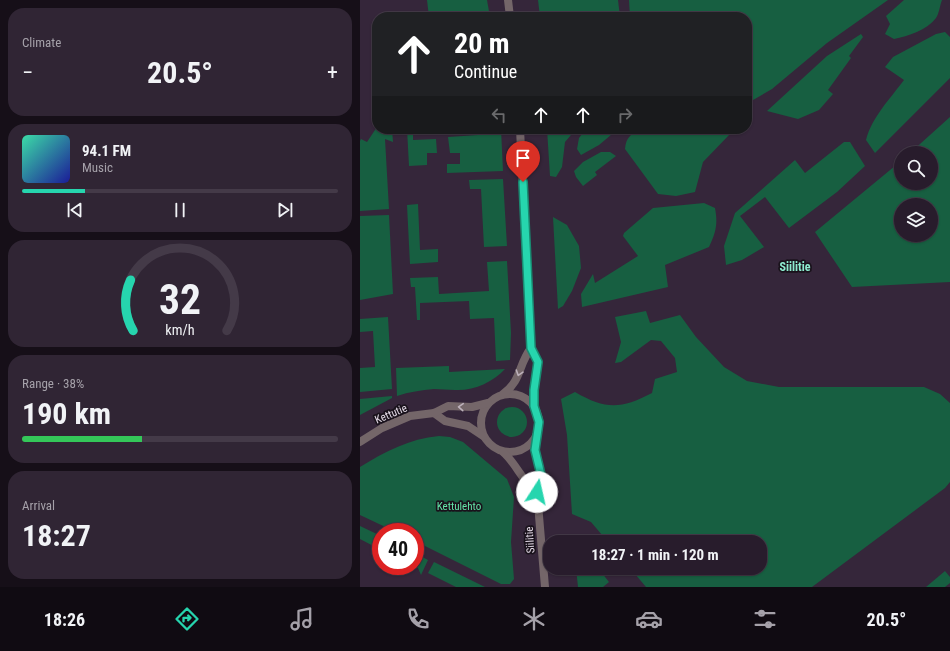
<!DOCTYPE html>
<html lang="en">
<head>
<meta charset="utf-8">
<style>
	:root { --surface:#281c2c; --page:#302534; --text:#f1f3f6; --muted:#a5a1a9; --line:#443a48; --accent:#26d5ae }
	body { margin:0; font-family:"Roboto Condensed",sans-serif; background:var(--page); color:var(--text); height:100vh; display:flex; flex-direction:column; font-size:15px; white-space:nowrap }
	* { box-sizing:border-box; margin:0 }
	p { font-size:13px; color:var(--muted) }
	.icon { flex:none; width:22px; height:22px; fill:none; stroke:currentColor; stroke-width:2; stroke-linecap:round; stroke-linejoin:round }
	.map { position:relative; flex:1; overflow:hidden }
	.panel { display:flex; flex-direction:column; gap:8px; padding:8px; background:#160f18; width:360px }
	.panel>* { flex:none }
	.banner { position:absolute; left:12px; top:12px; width:380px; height:122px; border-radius:16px; box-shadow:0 1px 3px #0004,0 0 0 1px var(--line); background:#202124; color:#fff; overflow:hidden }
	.buttons { position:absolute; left:534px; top:146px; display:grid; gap:8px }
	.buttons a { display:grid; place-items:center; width:44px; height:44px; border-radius:50%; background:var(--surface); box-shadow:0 1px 3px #0004,0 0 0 1px var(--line); font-size:20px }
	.speed { position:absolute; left:12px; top:523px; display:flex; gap:8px; font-size:20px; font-weight:700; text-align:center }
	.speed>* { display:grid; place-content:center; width:52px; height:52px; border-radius:50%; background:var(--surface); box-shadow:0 1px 3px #0004,0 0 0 1px var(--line); line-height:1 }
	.speed .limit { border:6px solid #d22; background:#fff; color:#111 }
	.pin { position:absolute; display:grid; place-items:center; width:34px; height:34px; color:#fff; margin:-41px -17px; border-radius:50% 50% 50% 0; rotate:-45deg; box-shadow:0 0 4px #0007 }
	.pin .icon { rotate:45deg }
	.me { position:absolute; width:44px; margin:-22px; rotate:10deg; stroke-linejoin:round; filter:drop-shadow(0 0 3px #0008) }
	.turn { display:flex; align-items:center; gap:14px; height:84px; padding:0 16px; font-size:18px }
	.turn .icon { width:52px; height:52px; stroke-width:2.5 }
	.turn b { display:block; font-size:28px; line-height:34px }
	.lanes { display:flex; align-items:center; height:38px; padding:0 16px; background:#0003; justify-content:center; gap:20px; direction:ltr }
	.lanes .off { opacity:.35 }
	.big { font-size:30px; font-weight:700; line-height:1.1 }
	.panel .card { flex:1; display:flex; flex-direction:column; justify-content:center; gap:6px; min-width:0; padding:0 14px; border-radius:16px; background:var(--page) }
	.panel .dial { align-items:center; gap:0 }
	.dial svg { height:104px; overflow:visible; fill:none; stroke:var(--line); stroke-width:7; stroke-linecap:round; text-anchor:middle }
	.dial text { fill:var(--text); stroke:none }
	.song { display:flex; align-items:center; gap:12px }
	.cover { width:48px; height:48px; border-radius:6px; background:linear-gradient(135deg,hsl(160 70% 55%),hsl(240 70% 35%)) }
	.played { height:4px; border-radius:2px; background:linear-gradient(90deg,var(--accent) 20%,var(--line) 20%) }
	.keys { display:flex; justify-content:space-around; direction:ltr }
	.heat { display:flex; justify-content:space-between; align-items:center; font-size:22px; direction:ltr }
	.charge { height:6px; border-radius:3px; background:linear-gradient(90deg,#34c759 38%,var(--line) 0) }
	.trip { position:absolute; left:183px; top:535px; width:224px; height:40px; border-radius:16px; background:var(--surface); box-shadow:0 1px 3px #0004,0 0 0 1px var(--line); font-weight:700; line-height:40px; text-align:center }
	.tab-bar { display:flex; height:64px; justify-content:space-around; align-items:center; background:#100b12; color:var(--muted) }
	.tab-bar .icon { width:28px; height:28px }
	.tab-bar .active { color:var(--accent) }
	.tab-bar b { font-size:18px; color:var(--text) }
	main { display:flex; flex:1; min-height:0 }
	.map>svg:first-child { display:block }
	.green { fill:#175f41; fill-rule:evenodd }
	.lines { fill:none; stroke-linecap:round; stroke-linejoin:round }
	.tertiary { stroke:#746669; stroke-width:8 }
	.oneway { stroke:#bdb1bb }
	.route-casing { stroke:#198a71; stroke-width:10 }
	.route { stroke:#26d5ae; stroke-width:7 }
	.labels { text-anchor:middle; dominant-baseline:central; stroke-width:3.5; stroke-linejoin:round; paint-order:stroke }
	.street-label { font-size:11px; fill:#e4dae7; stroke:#19121b }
	.park-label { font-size:11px; fill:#64e5a8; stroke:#19121b }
	.neighbourhood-label { font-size:12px; font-weight:bold; fill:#8eedd0; stroke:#19121b }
</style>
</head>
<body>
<main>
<section class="panel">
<div class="card"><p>Climate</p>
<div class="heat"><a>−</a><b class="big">20.5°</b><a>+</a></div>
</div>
<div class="card">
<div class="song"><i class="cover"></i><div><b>94.1 FM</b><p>Music</p></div></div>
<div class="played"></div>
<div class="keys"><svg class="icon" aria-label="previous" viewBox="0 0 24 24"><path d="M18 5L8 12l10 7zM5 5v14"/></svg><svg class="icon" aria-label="pause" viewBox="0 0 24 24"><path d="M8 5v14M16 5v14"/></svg><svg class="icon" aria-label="next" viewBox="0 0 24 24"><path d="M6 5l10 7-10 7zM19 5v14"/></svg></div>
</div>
<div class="card dial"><svg viewBox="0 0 100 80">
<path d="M14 69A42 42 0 1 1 86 69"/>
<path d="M14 69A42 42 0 0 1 12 30" stroke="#26d5ae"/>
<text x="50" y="56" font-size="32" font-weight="700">32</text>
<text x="50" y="72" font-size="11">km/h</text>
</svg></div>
<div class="card"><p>Range · 38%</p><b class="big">190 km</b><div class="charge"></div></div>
<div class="card"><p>Arrival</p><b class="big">18:27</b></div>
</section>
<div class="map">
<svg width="590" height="587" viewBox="0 0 590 587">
	<rect width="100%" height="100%" fill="#35263a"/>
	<g class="green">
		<path d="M67,0H127L130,17H69Z"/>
		<path d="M178,0H258L260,17H180Z"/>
		<path d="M269,0H528L467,43L412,89L393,100H387V17H270Z"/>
		<path d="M544,0H582C580,5 579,14 576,18C567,30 548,36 534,39L525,34L530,24L526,16Z"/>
		<path d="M585,32L590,37V78L515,153L506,140C512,117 530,99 544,80L525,67L533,57L576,34Z"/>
		<path d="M501,34L503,37L489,56L491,58L468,90L473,94L459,110L438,119L407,111L467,56Z"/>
		<path d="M590,117V282L492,287L455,232L541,161V183H571V153H550ZM541,205H571V235H541Z"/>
		<path d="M17,127V129H32L33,142L25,139L29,209L0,211V141L1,139L7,142Z"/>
		<path d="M47,129H53V140L76,139L77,153H67V165L49,166Z"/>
		<path d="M118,129H141L143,171L87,173V164H100V153H90L88,137L118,135Z"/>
		<path d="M187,129H216L205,142L202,167L196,177L190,176Z"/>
		<path d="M226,129H258L239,145L221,155L217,149L219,138Z"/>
		<path d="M281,129H370L368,132L370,134L343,162L335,192L316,196L298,194L265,149C266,137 271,134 281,129Z"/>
		<path d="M484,142H490L505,166L477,192L429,228L405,197L380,216L404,247L382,260L366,265L364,246L375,213L435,160L445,173Z"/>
		<path d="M241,152H250L256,156L235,172L237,175L223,186L216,177L214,171L223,162Z"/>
		<path d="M143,179L147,246L124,247L121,189H110L109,180Z"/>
		<path d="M344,203L355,208C358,224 356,232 349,247L305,265L308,287L222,307L221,294L233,274L235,283L278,256L263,236L264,233L293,208Z"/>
		<path d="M58,204L60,250L78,249V262L50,264L47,205Z"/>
		<path d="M29,215L33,294L0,300V216Z"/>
		<path d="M193,217L207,225L219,246L221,268L212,291L203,306L198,309Z"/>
		<path d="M147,261L151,333L150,360L136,361L134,318L110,319L109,301L60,303V320H57L55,287H51L50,278L78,277L79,294L129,291L127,262Z"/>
		<path d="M286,311L290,323L320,315L336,337L364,367L387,381L419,387H564L580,394L590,403V482L585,488L452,587H286L270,568H400V542H248L231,522L212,514L207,435L201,399L215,392C246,410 261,409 292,393L295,379L317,372L315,358L301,341L291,340L261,362L255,363L261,342L255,317Z"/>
		<path d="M28,317L32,389L0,392V368L15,367L13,331L0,332V319Z"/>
		<path d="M89,366V372L145,369C133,382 114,391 95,390C88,390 81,389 74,389C61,390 49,392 37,396L36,368Z"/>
		<path d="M32,396V398L0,415V399Z"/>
		<circle cx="152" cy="422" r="15"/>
		<path d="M79,436L90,437L103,442L147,479L154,497L151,542L154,579L150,584H141L55,541V532H36L0,515V467C26,451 49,439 79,436Z"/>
		<path d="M0,526L21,536V550L0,539Z"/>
		<path d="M55,553L68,560L61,575L58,568L55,566Z"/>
		<path d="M74,562L125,587H96L68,573Z"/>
		<path d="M216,568H238L249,582L243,587H218Z"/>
		<path d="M585,571L590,577V583L585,587H566Z"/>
	</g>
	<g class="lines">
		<g class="tertiary">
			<path d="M148,0L150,17"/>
			<path d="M160,129L170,328L171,348L178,362L174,390V406"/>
			<circle cx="150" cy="423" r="29"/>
			<path d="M143,394C162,380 158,365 171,348"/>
			<path d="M74,413L85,421L108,426L123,436"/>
			<path d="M176,436L175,450L182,479L177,492L185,587"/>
			<path d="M0,442L22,428L50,416L74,413L88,406L112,407L128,403"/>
			<path d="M143,452C157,464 162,482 177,492"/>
		</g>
	</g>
	<defs><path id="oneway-chevron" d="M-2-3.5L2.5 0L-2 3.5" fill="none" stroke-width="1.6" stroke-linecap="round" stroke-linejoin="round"/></defs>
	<g class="oneway">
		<use href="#oneway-chevron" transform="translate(159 373) rotate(108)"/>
		<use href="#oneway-chevron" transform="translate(101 407) rotate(-176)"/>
	</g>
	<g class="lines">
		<g class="route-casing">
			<path id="route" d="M163,182L171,348L178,362L174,390V406L179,422L175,450L182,479L177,492"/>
		</g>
		<use href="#route" class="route"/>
	</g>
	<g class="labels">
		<g class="street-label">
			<text transform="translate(31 414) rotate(-23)">Kettutie</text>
			<text transform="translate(170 540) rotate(-94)">Siilitie</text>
		</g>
		<g class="park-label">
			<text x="99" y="506">Kettulehto</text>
		</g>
		<g class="neighbourhood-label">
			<text x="435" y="267">Siilitie</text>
		</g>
	</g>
</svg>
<div class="buttons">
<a><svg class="icon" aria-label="search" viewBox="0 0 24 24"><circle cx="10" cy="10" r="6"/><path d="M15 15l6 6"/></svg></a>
<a><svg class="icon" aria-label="layers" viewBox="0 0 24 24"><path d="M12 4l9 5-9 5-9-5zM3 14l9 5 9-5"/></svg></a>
</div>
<div class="speed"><div class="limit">40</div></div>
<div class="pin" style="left:163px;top:182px;background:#d93025"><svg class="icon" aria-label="arrive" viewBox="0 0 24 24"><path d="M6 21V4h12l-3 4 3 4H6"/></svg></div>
<svg class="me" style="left:177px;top:492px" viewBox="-20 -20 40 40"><circle r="19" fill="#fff"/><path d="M0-13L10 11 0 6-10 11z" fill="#26d5ae"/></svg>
<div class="trip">18:27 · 1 min · 120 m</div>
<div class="banner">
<div class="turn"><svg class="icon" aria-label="ahead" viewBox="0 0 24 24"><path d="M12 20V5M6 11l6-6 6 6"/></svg><div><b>20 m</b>Continue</div></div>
<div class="lanes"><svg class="icon off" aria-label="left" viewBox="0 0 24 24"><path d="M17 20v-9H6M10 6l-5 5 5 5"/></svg><svg class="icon" aria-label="ahead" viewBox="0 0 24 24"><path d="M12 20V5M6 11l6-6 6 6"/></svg><svg class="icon" aria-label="ahead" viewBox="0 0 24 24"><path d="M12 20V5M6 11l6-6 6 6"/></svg><svg class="icon off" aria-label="right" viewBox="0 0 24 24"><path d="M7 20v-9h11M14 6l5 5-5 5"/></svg></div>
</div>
</div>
</main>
<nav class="tab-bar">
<b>18:26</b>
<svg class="icon active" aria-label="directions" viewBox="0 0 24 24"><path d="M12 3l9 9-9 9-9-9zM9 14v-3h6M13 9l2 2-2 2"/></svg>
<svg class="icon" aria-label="music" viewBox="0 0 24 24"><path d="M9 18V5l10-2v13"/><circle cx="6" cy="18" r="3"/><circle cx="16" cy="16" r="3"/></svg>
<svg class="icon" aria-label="phone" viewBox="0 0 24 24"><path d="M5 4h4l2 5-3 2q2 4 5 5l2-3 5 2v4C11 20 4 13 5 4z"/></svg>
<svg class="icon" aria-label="climate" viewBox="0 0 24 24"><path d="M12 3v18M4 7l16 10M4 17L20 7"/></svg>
<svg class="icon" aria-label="car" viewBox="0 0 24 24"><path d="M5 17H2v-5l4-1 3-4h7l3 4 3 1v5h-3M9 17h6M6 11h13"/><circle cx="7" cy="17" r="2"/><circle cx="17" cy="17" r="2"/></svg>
<svg class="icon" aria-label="filters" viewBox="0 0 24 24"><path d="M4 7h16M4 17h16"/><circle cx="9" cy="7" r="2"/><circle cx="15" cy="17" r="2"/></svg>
<b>20.5°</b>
</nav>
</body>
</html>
